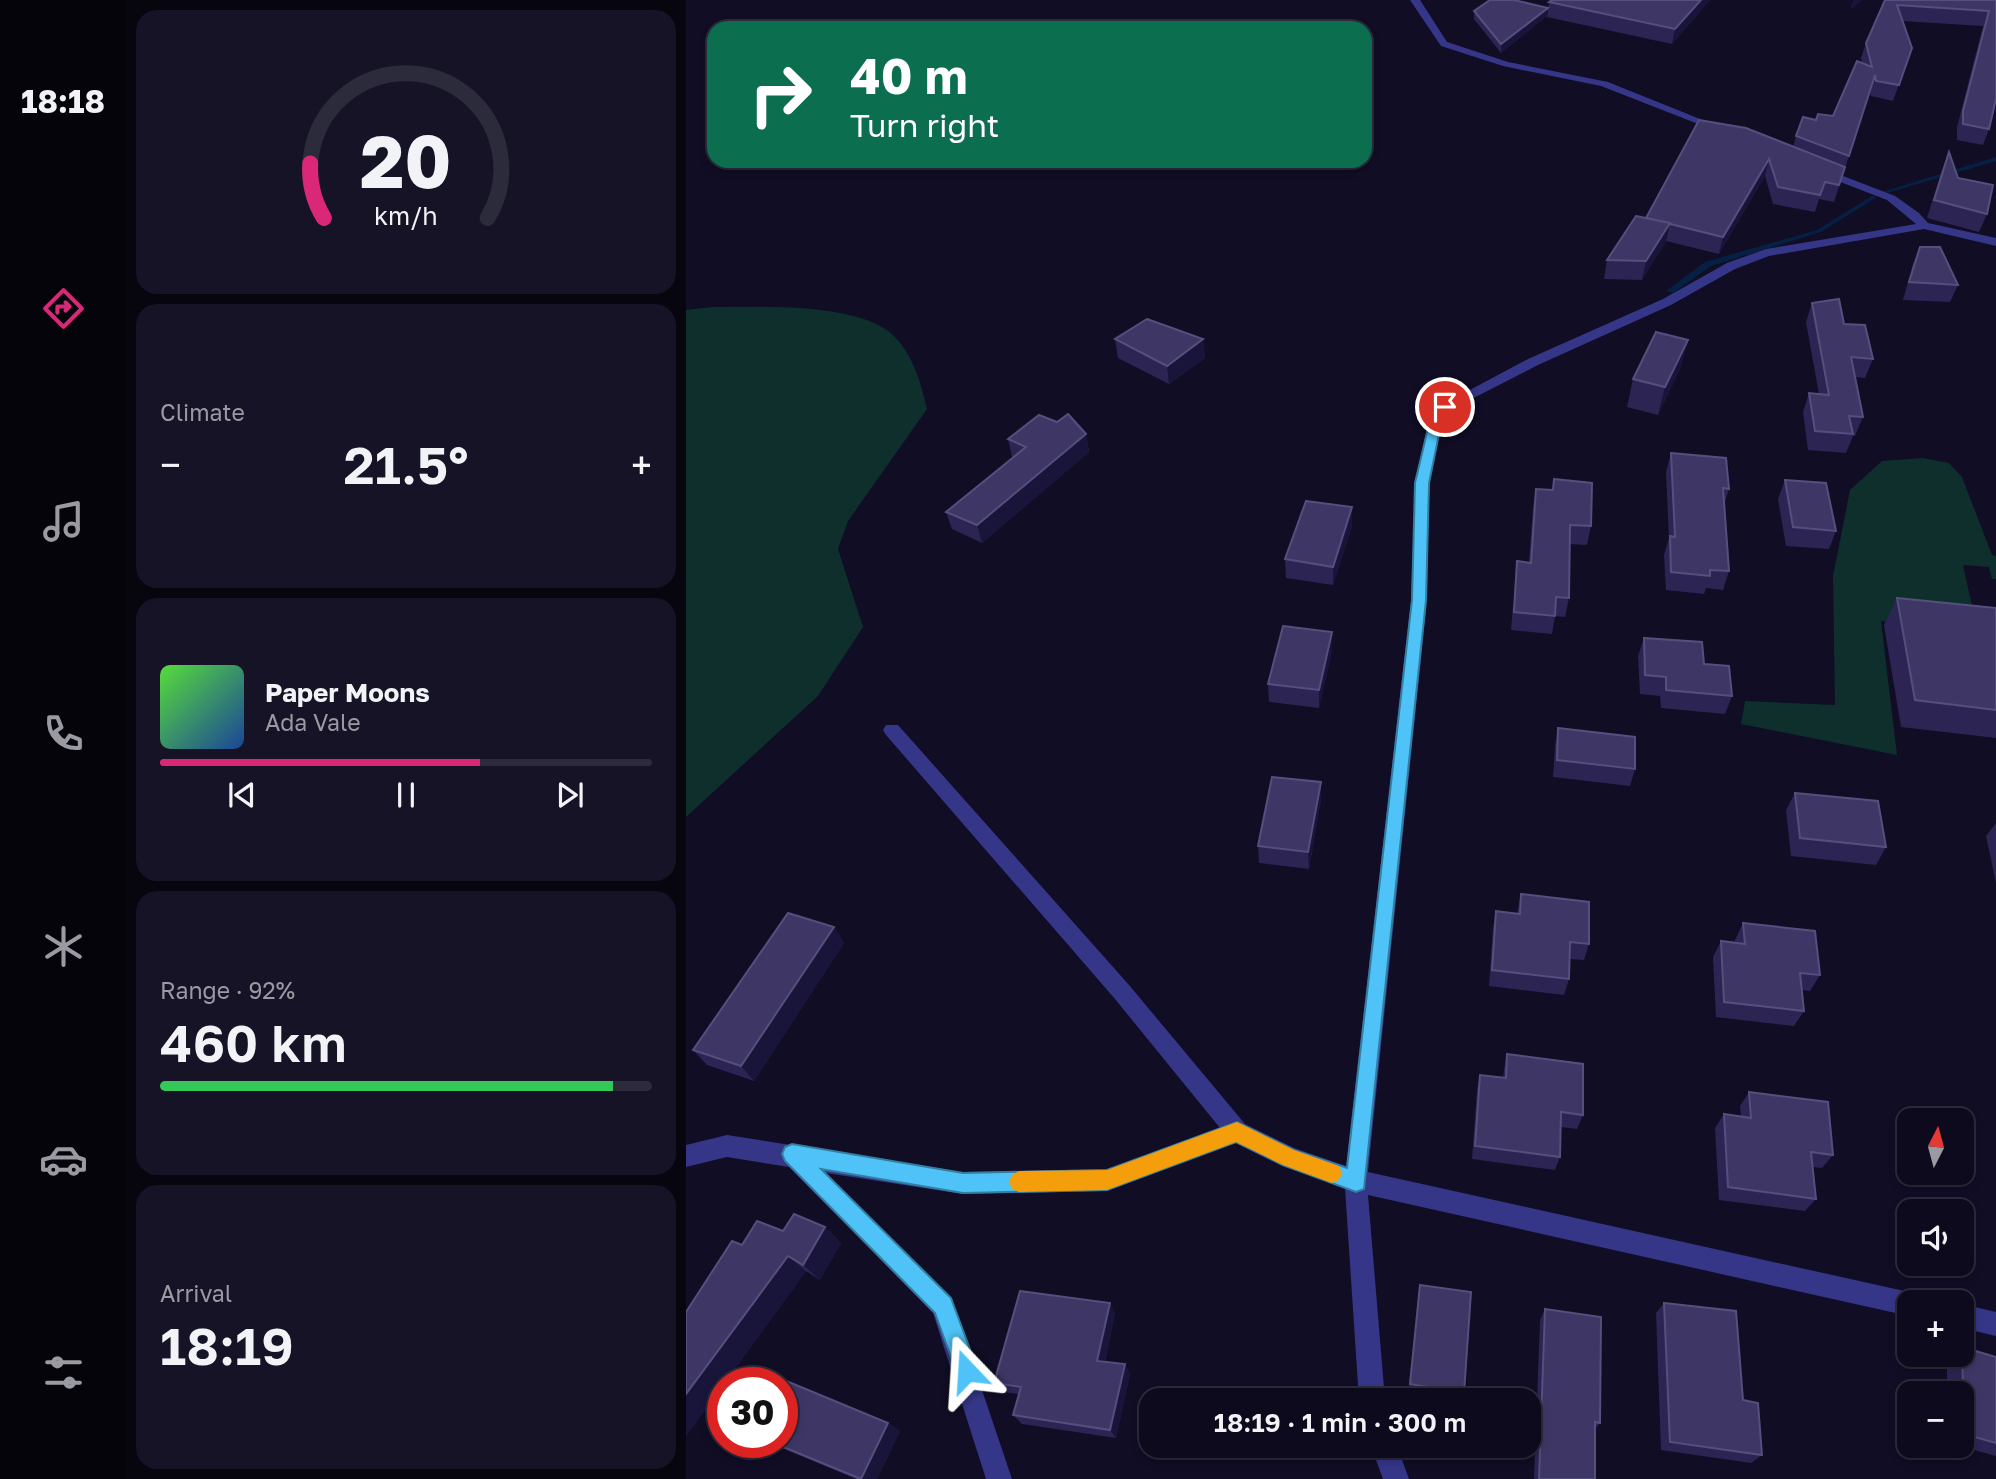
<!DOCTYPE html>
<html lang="en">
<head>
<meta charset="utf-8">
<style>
	:root { --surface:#0c0a1c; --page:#151325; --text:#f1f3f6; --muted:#9a9aa3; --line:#2c2b3b; --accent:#db2777 }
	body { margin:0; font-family:"Golos Text",sans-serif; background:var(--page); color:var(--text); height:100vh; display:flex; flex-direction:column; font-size:26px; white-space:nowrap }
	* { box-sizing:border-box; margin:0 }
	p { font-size:23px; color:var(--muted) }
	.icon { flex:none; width:38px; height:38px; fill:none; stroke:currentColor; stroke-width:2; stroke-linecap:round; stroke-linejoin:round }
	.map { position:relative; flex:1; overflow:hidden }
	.sheet { display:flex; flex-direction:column; gap:10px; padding:10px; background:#07060f; width:560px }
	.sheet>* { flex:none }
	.top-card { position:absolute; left:21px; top:21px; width:665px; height:147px; border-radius:21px; box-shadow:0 4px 10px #0003,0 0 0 2px var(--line); background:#0b6e4f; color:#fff; overflow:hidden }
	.needle { width:46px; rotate:6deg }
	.controls { position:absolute; left:1211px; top:1108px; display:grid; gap:14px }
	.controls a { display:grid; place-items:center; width:77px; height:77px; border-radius:14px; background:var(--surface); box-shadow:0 4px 10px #0003,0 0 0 2px var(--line); font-size:35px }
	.speed { position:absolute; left:21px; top:1367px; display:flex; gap:14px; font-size:35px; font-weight:700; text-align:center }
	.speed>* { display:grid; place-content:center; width:91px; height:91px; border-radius:50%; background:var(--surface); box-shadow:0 4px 10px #0003,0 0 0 2px var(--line); line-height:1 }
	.speed .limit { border:10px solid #d22; background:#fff; color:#111 }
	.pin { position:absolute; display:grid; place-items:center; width:60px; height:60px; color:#fff; margin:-30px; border:4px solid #fff; border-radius:50%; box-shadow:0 2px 7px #0007 }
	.me { position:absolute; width:77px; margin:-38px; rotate:340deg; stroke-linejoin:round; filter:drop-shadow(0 0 5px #0008) }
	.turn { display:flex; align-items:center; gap:24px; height:147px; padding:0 28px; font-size:32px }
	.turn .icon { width:91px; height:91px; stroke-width:2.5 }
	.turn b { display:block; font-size:49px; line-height:60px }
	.big { font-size:52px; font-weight:600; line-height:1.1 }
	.sheet .tile { flex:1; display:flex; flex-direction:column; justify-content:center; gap:10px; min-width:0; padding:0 24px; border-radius:21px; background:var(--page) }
	.sheet .dial { align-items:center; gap:0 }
	.dial svg { height:182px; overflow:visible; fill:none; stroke:var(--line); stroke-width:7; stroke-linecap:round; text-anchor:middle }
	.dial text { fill:var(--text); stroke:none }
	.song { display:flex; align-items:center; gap:21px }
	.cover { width:84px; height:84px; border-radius:10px; background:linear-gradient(135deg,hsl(110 70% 55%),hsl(220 70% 35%)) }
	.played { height:7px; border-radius:4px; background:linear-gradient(90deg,var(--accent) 65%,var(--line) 65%) }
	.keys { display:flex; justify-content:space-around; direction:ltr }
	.heat { display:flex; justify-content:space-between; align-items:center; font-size:38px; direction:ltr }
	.charge { height:10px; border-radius:5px; background:linear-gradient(90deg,#34c759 92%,var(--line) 0) }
	.trip { position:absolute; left:453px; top:1388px; width:402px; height:70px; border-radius:21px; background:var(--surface); box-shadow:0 4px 10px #0003,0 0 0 2px var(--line); font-weight:600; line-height:70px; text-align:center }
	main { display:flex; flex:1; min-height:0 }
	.tab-bar { display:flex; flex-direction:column; width:126px; justify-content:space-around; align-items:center; background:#05040b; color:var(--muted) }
	.tab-bar .icon { width:49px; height:49px }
	.tab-bar .on { color:var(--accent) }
	.tab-bar b { font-size:32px; color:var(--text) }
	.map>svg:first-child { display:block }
	.green { fill:#0f2f2c }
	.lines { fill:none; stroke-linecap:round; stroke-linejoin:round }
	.stream { fill:#062044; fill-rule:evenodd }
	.street { fill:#353687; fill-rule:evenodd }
	.wall { fill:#2c2554 }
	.shaded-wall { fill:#191439 }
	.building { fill:#3e3766; stroke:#554f7e; stroke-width:2 }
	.route { fill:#4fc3f7; stroke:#337fa1; stroke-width:2 }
	.slow { fill:#f59e0b }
</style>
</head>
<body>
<main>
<nav class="tab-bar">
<b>18:18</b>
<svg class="icon on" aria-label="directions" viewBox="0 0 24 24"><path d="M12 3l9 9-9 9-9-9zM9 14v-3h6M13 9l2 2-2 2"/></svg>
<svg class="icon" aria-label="music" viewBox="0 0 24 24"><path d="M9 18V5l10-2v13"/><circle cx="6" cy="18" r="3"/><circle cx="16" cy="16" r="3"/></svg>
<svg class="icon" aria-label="phone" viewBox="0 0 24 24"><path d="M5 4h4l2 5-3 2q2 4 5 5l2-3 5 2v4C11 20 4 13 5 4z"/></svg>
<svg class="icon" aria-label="climate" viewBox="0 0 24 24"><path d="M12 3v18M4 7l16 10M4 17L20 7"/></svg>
<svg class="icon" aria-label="car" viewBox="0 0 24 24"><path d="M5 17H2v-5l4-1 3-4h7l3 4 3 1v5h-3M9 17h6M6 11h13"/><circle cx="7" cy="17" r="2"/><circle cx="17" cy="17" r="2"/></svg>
<svg class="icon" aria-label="filters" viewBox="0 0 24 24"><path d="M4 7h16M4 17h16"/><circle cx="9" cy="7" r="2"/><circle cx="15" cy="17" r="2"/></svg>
</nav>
<section class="sheet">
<div class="tile dial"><svg viewBox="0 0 100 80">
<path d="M14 69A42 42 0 1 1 86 69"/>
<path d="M14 69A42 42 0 0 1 8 45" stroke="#db2777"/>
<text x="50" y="56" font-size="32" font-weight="700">20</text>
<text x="50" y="72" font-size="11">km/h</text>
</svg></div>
<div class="tile"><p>Climate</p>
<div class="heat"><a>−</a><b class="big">21.5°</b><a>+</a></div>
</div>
<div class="tile">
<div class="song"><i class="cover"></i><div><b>Paper Moons</b><p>Ada Vale</p></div></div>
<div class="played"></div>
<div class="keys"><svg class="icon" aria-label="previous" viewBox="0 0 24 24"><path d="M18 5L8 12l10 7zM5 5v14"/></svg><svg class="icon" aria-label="pause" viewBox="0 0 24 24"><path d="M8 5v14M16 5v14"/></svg><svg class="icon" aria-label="next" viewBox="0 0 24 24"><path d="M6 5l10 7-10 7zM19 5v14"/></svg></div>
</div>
<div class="tile"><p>Range · 92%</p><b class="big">460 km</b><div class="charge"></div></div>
<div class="tile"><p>Arrival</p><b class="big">18:19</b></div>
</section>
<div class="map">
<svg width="1310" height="1479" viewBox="0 0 1310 1479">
	<rect width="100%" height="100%" fill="#100d25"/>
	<g class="green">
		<path d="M26,307C72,307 174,302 208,336C227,355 235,383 241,409L162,521L152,549L177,627L132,696L0,817V310Z"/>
		<path d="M1237,458L1263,463L1276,477L1306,555L1310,556V579H1306L1303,567L1277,565L1287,610L1307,632L1195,621L1211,755L1055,724L1059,701L1149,705L1147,576L1164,490L1196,461Z"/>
	</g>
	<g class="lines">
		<g class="stream">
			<path d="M1310,157V161L1201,193L1196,192Z"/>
			<path d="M1186,196L1191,197L1135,232L1025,266L987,293L980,291L1019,262L1131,230Z"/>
		</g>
		<g class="street">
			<path d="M724,0H734L761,42L822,62L922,82L1039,129L1030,131L915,86L817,66L755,46Z"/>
			<path d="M1131,169H1139L1209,196L1233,213L1242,223L1310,238V246L1238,229L1083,256L1049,269L985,305L852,365L764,410L756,424L743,483L741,600L682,1172L1223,1292L1231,1296L1234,1302H1223V1316L682,1195L699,1400H673L659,1188L596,1166L550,1143L421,1191L277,1194L140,1173L265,1298L326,1479H300L247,1313L103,1167L41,1157L0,1167V1145L41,1135L277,1172L421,1169L534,1128L429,999L200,735L197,730L200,725H212L443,985L559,1124L608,1148L660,1166L725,600L729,483L742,424L752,407L842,359L977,299L1041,263L1080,249L1230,224L1201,200L1131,173Z"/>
			<path d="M1276,1304L1310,1312V1336L1276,1328Z"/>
			<path d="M685,1446H711L723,1479H697Z"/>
		</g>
	</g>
	<g class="wall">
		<path d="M866,0H1024L986,44L861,17L863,2Z"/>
		<path d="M1199,0H1310L1303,129L1297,145L1271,140V127L1297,26L1216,21L1226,48L1207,101L1185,96L1184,91L1148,202L1133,199L1129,212L1087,204L1079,176L1033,254L980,241L956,280L918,279L921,260L960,218L1107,147L1110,136L1130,120L1147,116L1176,63L1175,58L1180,43Z"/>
		<path d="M788,11L861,16L815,53L788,19Z"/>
		<path d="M1263,152L1272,178L1301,214L1293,232L1241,218L1256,170Z"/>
		<path d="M1234,247L1272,285L1264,302L1217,300L1227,264Z"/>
		<path d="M1126,303L1158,324L1187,359L1179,378L1169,377L1177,417L1169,436H1167L1160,453L1122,450L1117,412L1123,393L1133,394L1120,322Z"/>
		<path d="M429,339H517L519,358L483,384L432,358Z"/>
		<path d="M995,367L972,415L941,407L947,379Z"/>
		<path d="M400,434L403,452L296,543L266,529L260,512L328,458L326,457L322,439Z"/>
		<path d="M985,453L1043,489L1038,505L1043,571L1037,590L1020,588L1018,594L980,590L978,555L983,538L980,472Z"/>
		<path d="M868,479L905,526L901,545L884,544L883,598L879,617L869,616L866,634L825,630L829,580L831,561L843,562L847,508L850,489L866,490Z"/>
		<path d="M1099,480L1150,531L1143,549L1100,546L1092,499Z"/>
		<path d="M666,507V526L647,585L600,578L599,559Z"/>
		<path d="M1211,598L1310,608V738L1215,727L1198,625Z"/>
		<path d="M646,632V651L633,708L583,702L582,684Z"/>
		<path d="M958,638L1018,664L1046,696L1039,714L975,708L974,696L954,694L952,656Z"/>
		<path d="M872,728L949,769L944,786L867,777L869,746Z"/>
		<path d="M635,782V800L623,869L573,863L572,846Z"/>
		<path d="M1109,793L1200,847L1190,865L1105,856L1100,810Z"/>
		<path d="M1310,823V883L1300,836Z"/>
		<path d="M835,894L903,944L898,960L883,959V979L878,995L803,986L807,928L810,911L831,914Z"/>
		<path d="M1057,923L1134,975L1124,991L1116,990L1118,1011L1108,1026L1030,1017L1027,957L1035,941L1049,943V940Z"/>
		<path d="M148,927L158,943L68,1081L21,1065L7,1050Z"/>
		<path d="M821,1054L897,1115L891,1129L875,1127L874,1157L869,1170L786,1159L791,1090L794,1075L817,1078L818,1069Z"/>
		<path d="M1063,1092L1147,1155L1136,1168L1127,1167L1130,1199L1119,1211L1033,1200L1029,1128L1038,1114L1055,1117L1054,1106Z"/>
		<path d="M139,1227L155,1243L134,1280L120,1271L0,1436V1312L97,1231Z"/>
		<path d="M734,1285L778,1393L775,1400H766L722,1393Z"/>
		<path d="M978,1303L1057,1400L1076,1455L1065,1463L975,1450L970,1313Z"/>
		<path d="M859,1309L914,1423L909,1429V1479H848L854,1320Z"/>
		<path d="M429,1313L419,1362L439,1364L444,1374L430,1438L336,1424L327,1415L333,1394L317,1392L308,1383Z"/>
		<path d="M1264,1354L1310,1357V1456L1274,1446H1276V1393H1261V1356Z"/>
		<path d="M202,1423L214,1431L191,1479H170L82,1442H96Z"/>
	</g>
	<g class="shaded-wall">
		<path d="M1015,0H1024L986,44L989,29Z"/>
		<path d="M1167,0H1177L1164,10Z"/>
		<path d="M862,8L861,16L815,53V44Z"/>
		<path d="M1083,159L1079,176L1033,254L1037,237Z"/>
		<path d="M984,223L980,242L956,280L960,261Z"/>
		<path d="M517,339L519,358L483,384L481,366Z"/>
		<path d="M1002,340L995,367L972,415L979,387Z"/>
		<path d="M400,434L403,452L296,543L291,525Z"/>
		<path d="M666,507V526L647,585V567Z"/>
		<path d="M646,632V651L633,708V690Z"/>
		<path d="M635,782V800L623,869L622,852Z"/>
		<path d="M148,927L158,943L68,1081L55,1066Z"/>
		<path d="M139,1227L155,1243L134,1280L117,1265Z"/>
		<path d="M102,1256L120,1271L39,1382H37V1385L0,1436V1394Z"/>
		<path d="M424,1303L429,1313L417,1371L411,1361Z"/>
		<path d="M439,1364L444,1374L430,1438L424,1430Z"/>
		<path d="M202,1423L214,1431L191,1479H175Z"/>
	</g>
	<g class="building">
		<path d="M804,0H828L862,8L815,44L788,11Z"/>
		<path d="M866,0H1015L989,29L863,2Z"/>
		<path d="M1199,0H1310V99L1303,129L1277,124V111L1303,11L1211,5L1226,48L1213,85L1190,81L1189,75L1163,156L1110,136L1117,117L1130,120L1132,114L1147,116L1171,61L1186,67L1180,43Z"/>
		<path d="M1013,120L1060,128L1159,167L1153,185L1139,182L1134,195L1092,187L1083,159L1037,237L960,218Z"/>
		<path d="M1263,152L1272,178L1307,185L1301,214L1248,200Z"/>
		<path d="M950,216L984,223L960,261L921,260Z"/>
		<path d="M1234,247H1254L1272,285L1223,282Z"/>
		<path d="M1153,299L1158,324L1179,325L1187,359L1165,357L1177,417L1163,416L1167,434L1129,431L1123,393L1143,395L1126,303Z"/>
		<path d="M461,319L517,339L481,366L429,339Z"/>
		<path d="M970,332L1002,340L979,387L947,379Z"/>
		<path d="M382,414L400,434L291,525L260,512L340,447L322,439L353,415L371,422Z"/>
		<path d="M985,453L1040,458L1043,489L1037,488L1043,571L1024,570V576L985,572L984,536L989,537Z"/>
		<path d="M868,479L906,483L905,526L884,525L883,598L870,597L869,616L828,612L831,561L845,563L850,489L867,490Z"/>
		<path d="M1099,480L1140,483L1150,531L1107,527Z"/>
		<path d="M620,501L666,507L647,567L599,559Z"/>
		<path d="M1211,598L1310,608V710L1229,700Z"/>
		<path d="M597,626L646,632L633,690L582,684Z"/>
		<path d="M958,638L1016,642L1018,664L1043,666L1046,696L980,690V677L959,675Z"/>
		<path d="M872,728L949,737V769L871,760Z"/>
		<path d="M586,777L635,782L622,852L572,846Z"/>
		<path d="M1109,793L1192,801L1200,847L1114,838Z"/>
		<path d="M835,894L903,902V944L884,942L883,979L806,970L810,911L834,914Z"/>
		<path d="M102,913L148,927L55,1066L7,1050Z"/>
		<path d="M1057,923L1129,931L1134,975L1114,973L1118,1011L1038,1002L1035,941L1059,944Z"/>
		<path d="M821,1054L897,1064V1115L875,1112L874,1157L789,1146L794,1075L820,1078Z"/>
		<path d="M1063,1092L1142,1102L1147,1155L1125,1152L1130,1199L1042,1187L1038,1114L1065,1118Z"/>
		<path d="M108,1214L139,1227L117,1265L102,1256L0,1394V1312L46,1241L56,1245L71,1221L97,1231Z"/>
		<path d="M734,1285L785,1292L778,1393L724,1384Z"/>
		<path d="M334,1291L424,1303L411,1361L439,1364L424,1430L327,1415L335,1387L308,1383Z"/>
		<path d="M978,1303L1050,1311L1057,1400L1072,1403L1076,1455L984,1442Z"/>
		<path d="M859,1309L915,1317L914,1423L909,1422V1479H853Z"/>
		<path d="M1276,1347L1310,1357V1443L1278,1434Z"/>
		<path d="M81,1373L202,1423L175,1479L85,1442H96V1382H75Z"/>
	</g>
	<path class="route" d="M754,404L765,407L755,424L743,483L740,600L678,1189L670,1192L597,1165L550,1142L421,1190L277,1193L135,1169L265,1298L292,1371L289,1379L281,1383L273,1379L249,1313L99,1161L96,1154L99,1147L106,1144L277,1173L421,1170L551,1122L608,1150L661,1168L726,600L729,483L743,424Z"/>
	<path class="slow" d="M551,1122L608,1150L653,1166L656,1173L653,1180L646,1183L597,1165L550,1142L421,1190L333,1192L326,1189L323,1182L326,1175L333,1171L421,1170Z"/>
</svg>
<div class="controls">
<a><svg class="needle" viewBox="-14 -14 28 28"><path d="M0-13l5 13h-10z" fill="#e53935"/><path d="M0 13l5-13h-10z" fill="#9a9aa3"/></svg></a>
<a><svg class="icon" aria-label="sound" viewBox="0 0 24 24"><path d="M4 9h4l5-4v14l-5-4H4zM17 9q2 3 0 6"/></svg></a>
<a>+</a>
<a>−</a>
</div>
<div class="speed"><div class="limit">30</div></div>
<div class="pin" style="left:759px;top:407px;background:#d93025"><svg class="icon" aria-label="arrive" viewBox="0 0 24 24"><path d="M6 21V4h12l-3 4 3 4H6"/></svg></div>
<svg class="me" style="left:281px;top:1371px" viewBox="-20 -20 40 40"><path d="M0-17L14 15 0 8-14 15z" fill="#4fc3f7" stroke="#fff" stroke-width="4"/></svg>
<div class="trip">18:19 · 1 min · 300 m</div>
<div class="top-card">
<div class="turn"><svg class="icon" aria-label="right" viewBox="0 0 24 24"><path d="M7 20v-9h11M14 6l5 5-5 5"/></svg><div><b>40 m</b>Turn right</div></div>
</div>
</div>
</main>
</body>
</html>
